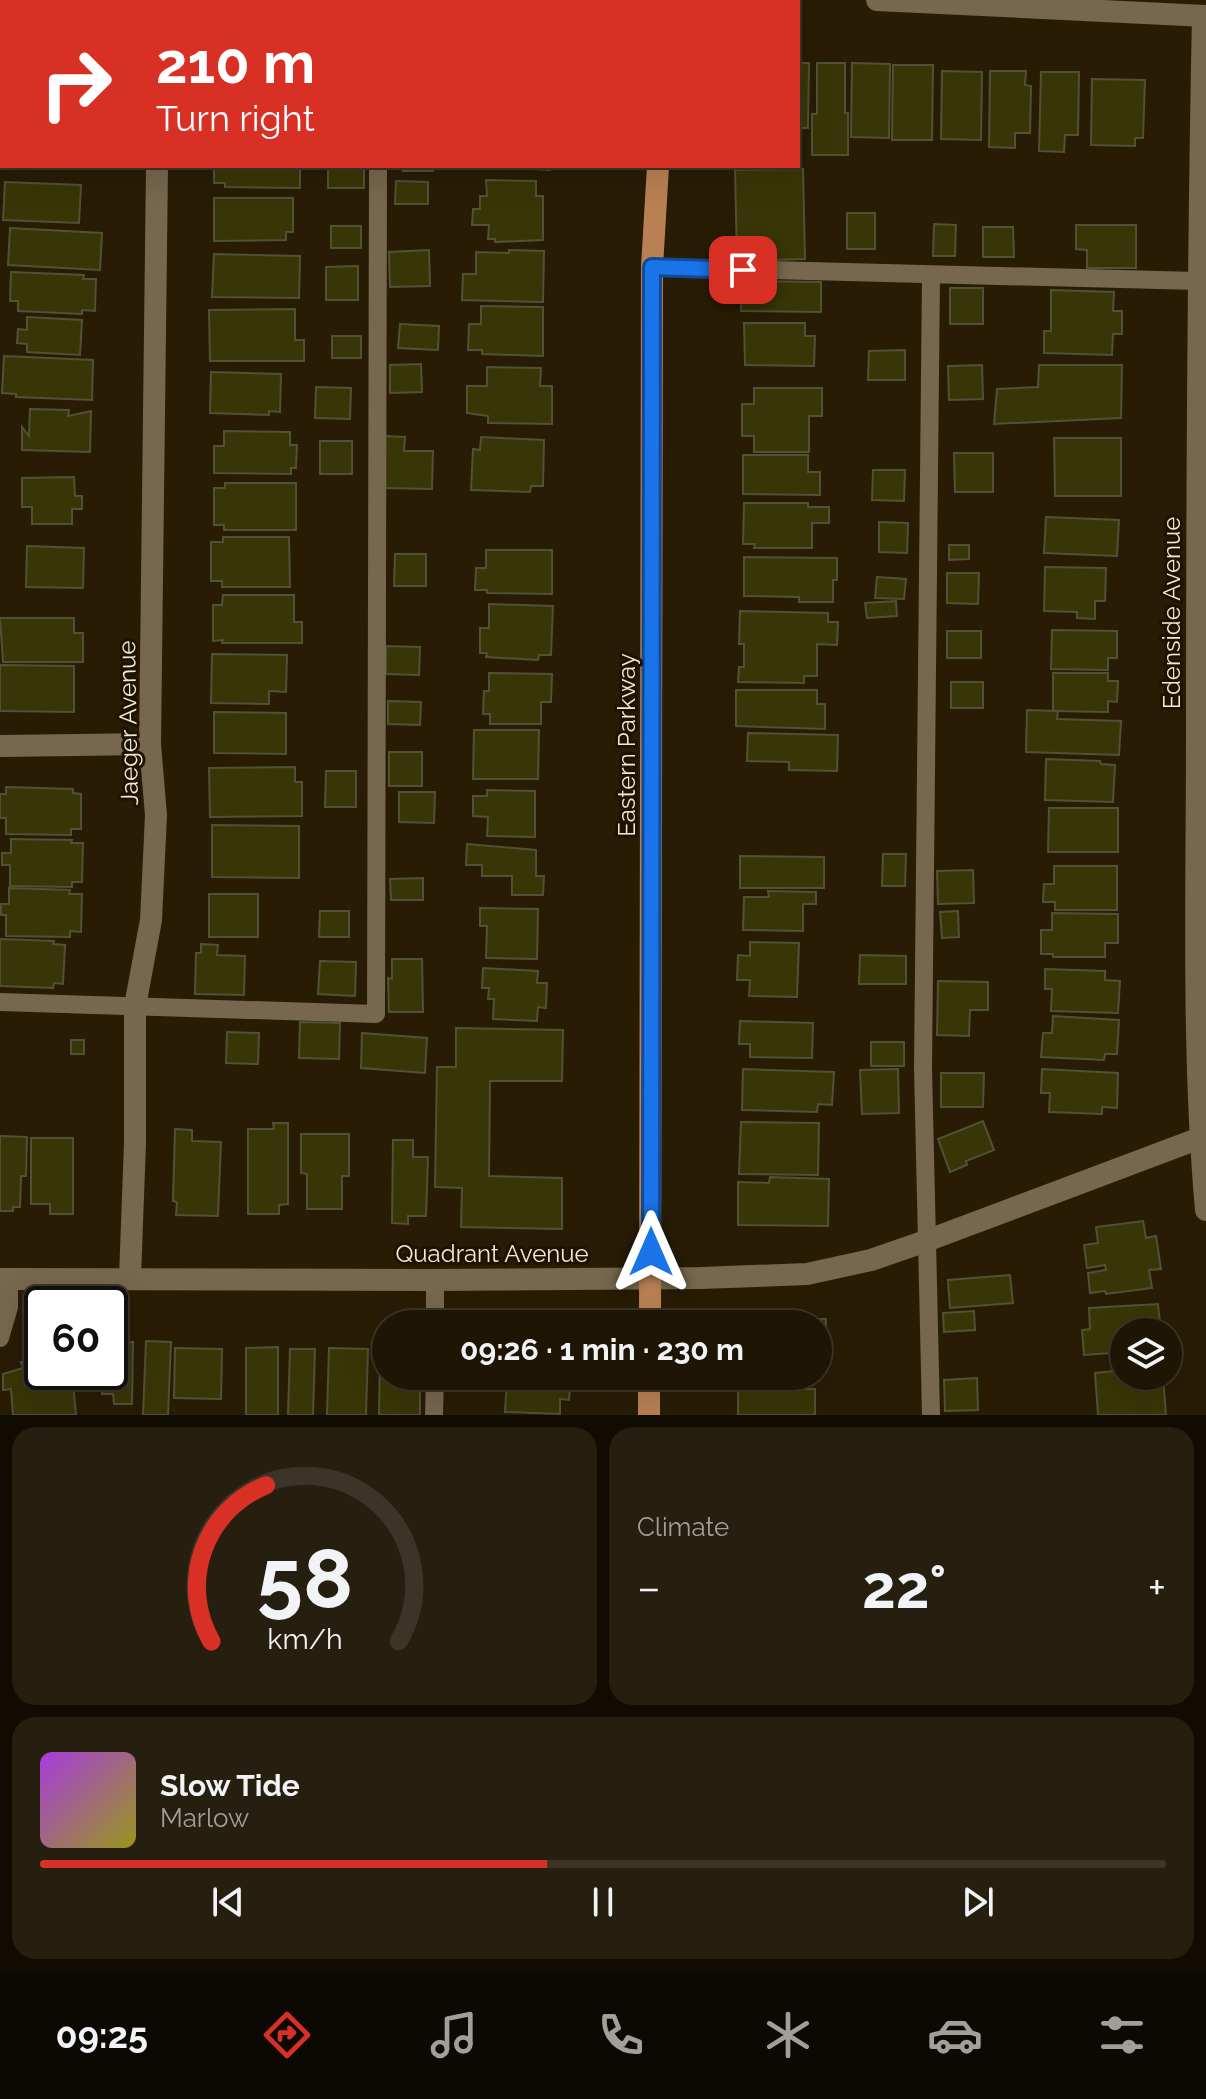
<!DOCTYPE html>
<html lang="en">
<head>
<meta charset="utf-8">
<style>
	:root { --surface:#1e1504; --page:#261e0e; --text:#f1f3f6; --muted:#a19f9a; --line:#3c3426; --accent:#d93025 }
	body { margin:0; font-family:Raleway,sans-serif; background:var(--page); color:var(--text); height:100vh; display:flex; flex-direction:column; font-size:30px; white-space:nowrap }
	* { box-sizing:border-box; margin:0 }
	p { font-size:26px; color:var(--muted) }
	.icon { flex:none; width:44px; height:44px; fill:none; stroke:currentColor; stroke-width:2; stroke-linecap:round; stroke-linejoin:round }
	.map { position:relative; height:1415px; overflow:hidden }
	.panel { display:flex; flex-direction:column; gap:12px; padding:12px; background:#100c02; flex:1 }
	.panel>* { flex:none }
	.guide { position:absolute; left:0px; top:0px; width:800px; height:168px; box-shadow:0 8px 32px #0002,0 0 0 2px var(--line); background:#d93025; color:#fff; overflow:hidden }
	.controls { position:absolute; left:1110px; top:1318px; display:grid; gap:16px }
	.controls a { display:grid; place-items:center; width:72px; height:72px; border-radius:50%; background:var(--surface); box-shadow:0 8px 32px #0002,0 0 0 2px var(--line); font-size:40px }
	.speed { position:absolute; left:24px; top:1286px; display:flex; gap:16px; font-size:40px; font-weight:700; text-align:center }
	.speed>* { display:grid; place-content:center; width:104px; height:104px; border-radius:50%; background:var(--surface); box-shadow:0 8px 32px #0002,0 0 0 2px var(--line); line-height:1 }
	.speed .limit { border:4px solid #111; border-radius:12px; background:#fff; color:#111 }
	.pin { position:absolute; display:grid; place-items:center; width:68px; height:68px; color:#fff; margin:-34px; border-radius:16px; box-shadow:0 4px 12px #0006 }
	.me { position:absolute; width:88px; margin:-44px; rotate:0deg; stroke-linejoin:round; filter:drop-shadow(0 0 6px #0008) }
	.turn { display:flex; align-items:center; gap:28px; height:168px; padding:0 24px; font-size:36px }
	.turn .icon { width:104px; height:104px; stroke-width:2.5 }
	.turn b { display:block; font-size:56px; line-height:68px }
	.big { font-size:60px; font-weight:700; line-height:1.1 }
	.panel .card { flex:1; display:flex; flex-direction:column; justify-content:center; gap:12px; min-width:0; padding:0 28px; border-radius:24px; background:var(--page) }
	.panel .dial { align-items:center; gap:0 }
	.dial svg { height:208px; overflow:visible; fill:none; stroke:var(--line); stroke-width:7; stroke-linecap:round; text-anchor:middle }
	.dial text { fill:var(--text); stroke:none }
	.song { display:flex; align-items:center; gap:24px }
	.cover { width:96px; height:96px; border-radius:12px; background:linear-gradient(135deg,hsl(280 70% 55%),hsl(60 70% 35%)) }
	.played { height:8px; border-radius:4px; background:linear-gradient(90deg,var(--accent) 45%,var(--line) 45%) }
	.keys { display:flex; justify-content:space-around; direction:ltr }
	.heat { display:flex; justify-content:space-between; align-items:center; font-size:44px; direction:ltr }
	.panel .tiles { flex:1; display:grid; gap:12px; grid-template-columns:1fr 1fr }
	.card:last-child { grid-column:span 2 }
	.trip { position:absolute; left:372px; top:1310px; width:460px; height:80px; border-radius:40px; background:var(--surface); box-shadow:0 8px 32px #0002,0 0 0 2px var(--line); font-weight:700; line-height:80px; text-align:center }
	.dock { display:flex; height:128px; justify-content:space-around; align-items:center; background:#0c0802; color:var(--muted) }
	.dock .icon { width:56px; height:56px }
	.dock .selected { color:var(--accent) }
	.dock b { font-size:36px; color:var(--text) }
	.map>svg:first-child { display:block }
	.building { fill:#383606; stroke:#515136; stroke-width:2 }
	.lines { fill:none; stroke-linecap:round; stroke-linejoin:round }
	.service { stroke:#76674e; stroke-width:18 }
	.minor { stroke:#76674e; stroke-width:22 }
	.secondary { stroke:#76674e; stroke-width:22 }
	.primary { stroke:#b88053; stroke-width:22 }
	.route-casing { stroke:#114b97; stroke-width:20 }
	.route { stroke:#1a73e8; stroke-width:14 }
	.labels { text-anchor:middle; dominant-baseline:central; stroke-width:6; stroke-linejoin:round; paint-order:stroke }
	.street-label { font-size:24px; fill:#f0e8da; stroke:#1f1300 }
</style>
</head>
<body>
<div class="map">
<svg width="1206" height="1415" viewBox="0 0 1206 1415">
	<rect width="100%" height="100%" fill="#281c05"/>
	<g class="building">
		<rect x="0" y="47" width="2" height="51"/>
		<path d="M798,63H809L808,128H801L800,160H798Z"/>
		<path d="M817,63H845V113H848V155H812V114H817Z"/>
		<path d="M852,63L890,64L889,138L851,137Z"/>
		<path d="M893,65H933L932,140H892Z"/>
		<path d="M942,71L982,72L981,140L941,139Z"/>
		<path d="M990,71H1026L1025,85L1031,86L1030,133H1015V148L989,147Z"/>
		<path d="M1041,72H1079L1078,135H1065L1064,152L1039,151Z"/>
		<path d="M1092,79L1145,80L1143,138H1135V146L1091,145Z"/>
		<path d="M214,166H300V188L225,187V183H214Z"/>
		<rect x="328" y="166" width="36" height="22"/>
		<rect x="403" y="166" width="30" height="5"/>
		<path d="M481,166H551L550,170Z"/>
		<path d="M803,169L805,259L737,261L735,170Z"/>
		<path d="M486,180L536,181V196H543V240L495,242V239H488L489,225H472L473,209H480V196H487Z"/>
		<path d="M396,181L428,182V204H395Z"/>
		<path d="M5,182L81,185L79,223L3,220Z"/>
		<path d="M214,198H293V232H286V240L214,241Z"/>
		<rect x="847" y="213" width="28" height="36"/>
		<path d="M934,224L956,225L955,256H933Z"/>
		<path d="M1076,225H1136V268H1087V250L1076,249Z"/>
		<rect x="331" y="226" width="30" height="22"/>
		<path d="M983,227H1013L1014,257H983Z"/>
		<path d="M10,228L102,233L100,270L8,265Z"/>
		<path d="M429,250L430,286L390,287L389,252Z"/>
		<path d="M509,250L544,251L543,302L462,300L463,274H476V252L509,253Z"/>
		<path d="M214,254L300,256L299,298L212,297Z"/>
		<path d="M358,266V300H326V267Z"/>
		<path d="M11,272L84,275L83,279H96L95,311L82,310V314L18,311V301H10Z"/>
		<path d="M742,281L821,282V312L741,311Z"/>
		<rect x="950" y="288" width="33" height="36"/>
		<path d="M1051,290L1114,292L1113,311H1122V334H1113L1112,355L1044,353V331H1051Z"/>
		<path d="M481,306L543,307V356L482,354V350H468L469,324H481Z"/>
		<path d="M295,309V340H304V361H210L209,310Z"/>
		<path d="M27,317L82,320L80,355L27,352V344L17,343L18,329L27,330Z"/>
		<path d="M744,323H805V336H815L814,366L745,365Z"/>
		<path d="M400,324L439,326L438,350L398,348Z"/>
		<rect x="332" y="336" width="29" height="22"/>
		<path d="M905,350V380H868L869,351Z"/>
		<path d="M4,356L93,360L92,400L16,397V394L2,393Z"/>
		<path d="M421,364L422,392L390,393V365Z"/>
		<path d="M982,365L983,399L949,400L948,366Z"/>
		<path d="M1039,365H1122L1121,418L994,424L997,389L1038,387Z"/>
		<path d="M487,367L541,368L540,386H552V424L488,423V416L467,413V386H487Z"/>
		<path d="M211,372L281,374L280,412L269,411V415L210,413Z"/>
		<path d="M316,387L351,388L350,419L315,418Z"/>
		<path d="M754,388H822V416H809V452H754V436H742V404H754Z"/>
		<path d="M30,409L69,410L68,416L91,411L90,452L22,450V427L29,436Z"/>
		<path d="M224,431L290,432V445H297L296,468H291V474L214,473V446H224Z"/>
		<path d="M385,436L405,437L404,451H433L432,489L384,488Z"/>
		<path d="M481,437L544,440L543,486H531L530,492L471,490L473,449L480,450Z"/>
		<path d="M1054,438H1121V496H1055Z"/>
		<rect x="320" y="441" width="32" height="33"/>
		<path d="M954,453H993V492H955Z"/>
		<path d="M743,455H808V472H820V495L743,494Z"/>
		<path d="M873,470H905L904,501L872,500Z"/>
		<path d="M74,477L75,496H82V509H72V524H32V507H22V478Z"/>
		<path d="M225,483H296V530H224V525H214V488H225Z"/>
		<path d="M744,503H808V507H829V523H812V548H754L755,544H743Z"/>
		<path d="M1046,517L1119,520L1117,556L1044,553Z"/>
		<path d="M879,522L908,523L907,553L879,552Z"/>
		<path d="M223,537H289L290,587H222V581H211V542H223Z"/>
		<path d="M949,545H969V559L949,560Z"/>
		<path d="M27,546L84,548L83,588L26,587Z"/>
		<path d="M486,550H552V594L487,593V590H475L476,568H486Z"/>
		<path d="M395,554H426V586H394Z"/>
		<path d="M744,557L837,558V580H833V602H799V597L744,596Z"/>
		<path d="M1045,567L1106,568L1105,601H1095V619L1077,618V612L1044,611Z"/>
		<path d="M947,573H979L978,604L947,603Z"/>
		<path d="M877,577L906,579L904,599L875,598Z"/>
		<path d="M223,595H294V622H302V643H222L223,640L213,641V605H222Z"/>
		<path d="M896,601L897,616L867,618L865,603Z"/>
		<path d="M489,604L553,606L551,655H539L538,660L486,657L487,653H480V628H489Z"/>
		<path d="M740,611L828,613V622H838L837,645L817,644V676H804V683L738,682L739,667H744V644H739Z"/>
		<path d="M0,618H74V633H83V662H3Z"/>
		<path d="M1052,630L1117,631V658H1108V670L1051,669Z"/>
		<rect x="947" y="631" width="34" height="27"/>
		<path d="M386,646L420,647L419,675L386,674Z"/>
		<path d="M212,654L287,655L286,692L269,691V704L211,703Z"/>
		<path d="M0,665L74,666V712L0,711Z"/>
		<path d="M489,673L552,674L551,702H541V724H490V714H483L484,691H489Z"/>
		<path d="M1053,673H1108V681H1118L1117,702L1108,701V712L1053,711Z"/>
		<rect x="951" y="682" width="32" height="26"/>
		<path d="M736,690H817V704H825V729L736,726Z"/>
		<path d="M388,701L421,702L420,725L388,724Z"/>
		<path d="M1027,710L1058,711L1057,719L1121,721L1119,755L1026,752Z"/>
		<path d="M214,712L286,713V754L214,753Z"/>
		<path d="M474,730H539L538,779H473Z"/>
		<path d="M748,733L838,735L837,771L789,770V762L747,761Z"/>
		<rect x="389" y="752" width="33" height="34"/>
		<path d="M1046,759L1100,761L1101,764L1115,765L1113,802L1045,800Z"/>
		<path d="M295,767V782H302V816L210,817L209,768Z"/>
		<path d="M326,771H356V807H325Z"/>
		<path d="M6,787L73,789V793L81,794V829H71V835L6,834V818H0V794H6Z"/>
		<path d="M487,790L535,791V837L487,836L488,817L473,816V796H487Z"/>
		<path d="M399,792H435L434,823L399,822Z"/>
		<path d="M1049,808H1118V852H1048Z"/>
		<path d="M212,825L299,826V878L212,877Z"/>
		<path d="M11,839L72,840L71,843H83L82,882H72V887L10,886V865H2V853H11Z"/>
		<path d="M467,844L536,850V876H544L543,895H512V876H482V865H466Z"/>
		<path d="M883,854H906L905,886H882Z"/>
		<path d="M740,856L824,857V888H740Z"/>
		<path d="M1054,866H1117V910H1055V902H1043L1044,884H1054Z"/>
		<path d="M973,870L974,903L938,904L937,871Z"/>
		<path d="M423,878V900H391L390,879Z"/>
		<path d="M9,888L70,890L69,894H82L81,932L70,931V937L6,936V915H1V904H9Z"/>
		<path d="M768,891L816,892V904H803V931L743,930L744,897H769Z"/>
		<rect x="209" y="894" width="49" height="43"/>
		<path d="M480,908L538,909L537,959L486,958L487,926H480Z"/>
		<path d="M320,911H349V937H319Z"/>
		<path d="M958,911L959,937L942,938L940,912Z"/>
		<path d="M1052,913L1118,914V943H1105V957H1053V954H1041V930H1052Z"/>
		<path d="M0,939L54,941L53,944L65,945L63,984L54,983L53,988L0,986Z"/>
		<path d="M750,942L799,943L797,997L749,996L750,980H737L738,955L750,956Z"/>
		<path d="M201,944L218,945L217,955L245,956L244,995L195,994L196,953H201Z"/>
		<path d="M860,955L906,956V984H859Z"/>
		<path d="M392,959H422L423,1012H389L388,978L392,979Z"/>
		<path d="M320,961L356,962L355,996L318,994Z"/>
		<path d="M483,968L538,971L537,983H547L546,1008L538,1007L537,1021L493,1019L494,999H488L489,988H482Z"/>
		<path d="M1045,969L1105,971V980L1120,981L1118,1013L1051,1011L1052,989H1045Z"/>
		<path d="M938,981L988,982V1010H970L969,1036L937,1035Z"/>
		<path d="M1053,1016L1119,1020L1117,1054H1105L1104,1060L1041,1057L1043,1033H1052Z"/>
		<path d="M740,1021L813,1023L812,1058L750,1057V1044H739Z"/>
		<path d="M300,1022L340,1023L339,1059L299,1058Z"/>
		<path d="M456,1028L563,1030L562,1081H490L489,1176L562,1178V1229L461,1227L462,1188L435,1187L437,1067H456Z"/>
		<path d="M227,1032L259,1033L258,1064L226,1063Z"/>
		<path d="M362,1033L427,1038L425,1073L361,1068Z"/>
		<rect x="71" y="1040" width="13" height="14"/>
		<rect x="871" y="1042" width="33" height="24"/>
		<path d="M743,1069L834,1072L832,1105L818,1104L817,1112L742,1110Z"/>
		<path d="M898,1069L899,1113L862,1114L860,1070Z"/>
		<path d="M1042,1069L1118,1073L1117,1108L1102,1107V1114L1049,1112L1050,1093H1041Z"/>
		<path d="M941,1073H984L983,1107H941Z"/>
		<path d="M983,1121L994,1150L966,1161L967,1165L950,1172L938,1139Z"/>
		<path d="M741,1122L819,1123L818,1175L739,1174Z"/>
		<path d="M273,1123H288V1204L279,1205V1214H248V1129H274Z"/>
		<path d="M175,1129L192,1130V1141L221,1142L218,1216L176,1215L177,1202L173,1201Z"/>
		<path d="M301,1134H349V1176H342V1209H307V1174L301,1173Z"/>
		<path d="M0,1136L27,1137L26,1176H21L20,1207H13V1211H0Z"/>
		<path d="M31,1138H73V1214H50V1204H31Z"/>
		<path d="M393,1140H413V1157H428L426,1216H408V1224L392,1223Z"/>
		<path d="M770,1177L829,1179L828,1226L738,1225V1182L769,1183Z"/>
		<path d="M1143,1221L1146,1238L1156,1236L1161,1269L1149,1270L1152,1288L1106,1294L1105,1291L1090,1293L1088,1273L1106,1270L1105,1265L1087,1268L1084,1245L1098,1243L1096,1227Z"/>
		<path d="M1010,1275L1013,1303L950,1308L948,1280Z"/>
		<path d="M1158,1304L1161,1332H1124V1352L1084,1355L1082,1330L1090,1329L1089,1308Z"/>
		<path d="M974,1311L975,1330L944,1332L943,1313Z"/>
		<path d="M468,1317L551,1319V1324H468Z"/>
		<path d="M739,1319H826V1369H818V1324H739Z"/>
		<path d="M146,1341L171,1342L168,1415H143Z"/>
		<path d="M110,1342H133L132,1404H114L113,1394H102V1372H110Z"/>
		<path d="M278,1347V1415H246V1348Z"/>
		<path d="M175,1348L222,1349L221,1399L174,1398Z"/>
		<path d="M329,1348L368,1349L366,1415H327Z"/>
		<path d="M290,1349H315L313,1415H288Z"/>
		<path d="M380,1352H386V1376H420V1415H379Z"/>
		<path d="M42,1361V1372H72L76,1415H13L11,1389L3,1390V1374L23,1368L21,1362Z"/>
		<path d="M1124,1370V1376H1163L1166,1415H1098L1095,1373Z"/>
		<path d="M507,1376H571L569,1400L560,1399V1414L505,1412Z"/>
		<path d="M977,1378L978,1410L945,1411L944,1380Z"/>
		<path d="M763,1379L802,1380V1389H815V1415H738V1387L763,1388Z"/>
	</g>
	<g class="lines">
		<g class="service">
			<path d="M384,2L385,0"/>
			<path d="M652,267L1197,281"/>
			<path d="M0,1002L376,1014L378,166"/>
			<path d="M435,1324V1280"/>
			<path d="M0,1338L9,1307V1279"/>
			<path d="M434,1415L435,1376"/>
			<path d="M931,1415L923,1068L931,275"/>
		</g>
		<g class="minor">
			<path d="M159,2V0"/>
			<path d="M1203,16C1198,255 1197,494 1197,734C1197,892 1192,1052 1206,1210"/>
			<path d="M0,746L150,744"/>
			<path d="M130,1277L135,1143V1006L151,920L156,815L150,744L157,166"/>
			<path d="M0,1279L428,1280L701,1278L807,1274L871,1260L926,1241L1200,1138"/>
		</g>
		<path class="secondary" d="M877,0L1206,16"/>
		<g class="primary">
			<path d="M699,2L701,0"/>
			<path d="M650,1324L652,267L658,166"/>
			<path d="M649,1415V1376"/>
		</g>
	</g>
	<g class="lines">
		<g class="route-casing">
			<path id="route" d="M651,1252L652,267L743,270"/>
		</g>
		<use href="#route" class="route"/>
	</g>
	<g class="labels">
		<g class="street-label">
			<text transform="translate(1171 613) rotate(-90)">Edenside Avenue</text>
			<text transform="translate(128 723) rotate(-91)">Jaeger Avenue</text>
			<text transform="translate(626 745) rotate(-90)">Eastern Parkway</text>
			<text x="492" y="1253">Quadrant Avenue</text>
		</g>
	</g>
</svg>
<div class="controls">
<a><svg class="icon" aria-label="layers" viewBox="0 0 24 24"><path d="M12 4l9 5-9 5-9-5zM3 14l9 5 9-5"/></svg></a>
</div>
<div class="speed"><div class="limit">60</div></div>
<div class="pin" style="left:743px;top:270px;background:#d93025"><svg class="icon" aria-label="arrive" viewBox="0 0 24 24"><path d="M6 21V4h12l-3 4 3 4H6"/></svg></div>
<svg class="me" style="left:651px;top:1252px" viewBox="-20 -20 40 40"><path d="M0-17L14 15 0 8-14 15z" fill="#1a73e8" stroke="#fff" stroke-width="4"/></svg>
<div class="trip">09:26 · 1 min · 230 m</div>
<div class="guide">
<div class="turn"><svg class="icon" aria-label="right" viewBox="0 0 24 24"><path d="M7 20v-9h11M14 6l5 5-5 5"/></svg><div><b>210 m</b>Turn right</div></div>
</div>
</div>
<section class="panel">
<div class="tiles">
<div class="card dial"><svg viewBox="0 0 100 80">
<path d="M14 69A42 42 0 1 1 86 69"/>
<path d="M14 69A42 42 0 0 1 35 9" stroke="#d93025"/>
<text x="50" y="56" font-size="32" font-weight="700">58</text>
<text x="50" y="72" font-size="11">km/h</text>
</svg></div>
<div class="card"><p>Climate</p>
<div class="heat"><a>−</a><b class="big">22°</b><a>+</a></div>
</div>
<div class="card">
<div class="song"><i class="cover"></i><div><b>Slow Tide</b><p>Marlow</p></div></div>
<div class="played"></div>
<div class="keys"><svg class="icon" aria-label="previous" viewBox="0 0 24 24"><path d="M18 5L8 12l10 7zM5 5v14"/></svg><svg class="icon" aria-label="pause" viewBox="0 0 24 24"><path d="M8 5v14M16 5v14"/></svg><svg class="icon" aria-label="next" viewBox="0 0 24 24"><path d="M6 5l10 7-10 7zM19 5v14"/></svg></div>
</div>
</div>
</section>
<nav class="dock">
<b>09:25</b>
<svg class="icon selected" aria-label="directions" viewBox="0 0 24 24"><path d="M12 3l9 9-9 9-9-9zM9 14v-3h6M13 9l2 2-2 2"/></svg>
<svg class="icon" aria-label="music" viewBox="0 0 24 24"><path d="M9 18V5l10-2v13"/><circle cx="6" cy="18" r="3"/><circle cx="16" cy="16" r="3"/></svg>
<svg class="icon" aria-label="phone" viewBox="0 0 24 24"><path d="M5 4h4l2 5-3 2q2 4 5 5l2-3 5 2v4C11 20 4 13 5 4z"/></svg>
<svg class="icon" aria-label="climate" viewBox="0 0 24 24"><path d="M12 3v18M4 7l16 10M4 17L20 7"/></svg>
<svg class="icon" aria-label="car" viewBox="0 0 24 24"><path d="M5 17H2v-5l4-1 3-4h7l3 4 3 1v5h-3M9 17h6M6 11h13"/><circle cx="7" cy="17" r="2"/><circle cx="17" cy="17" r="2"/></svg>
<svg class="icon" aria-label="filters" viewBox="0 0 24 24"><path d="M4 7h16M4 17h16"/><circle cx="9" cy="7" r="2"/><circle cx="15" cy="17" r="2"/></svg>
</nav>
</body>
</html>
